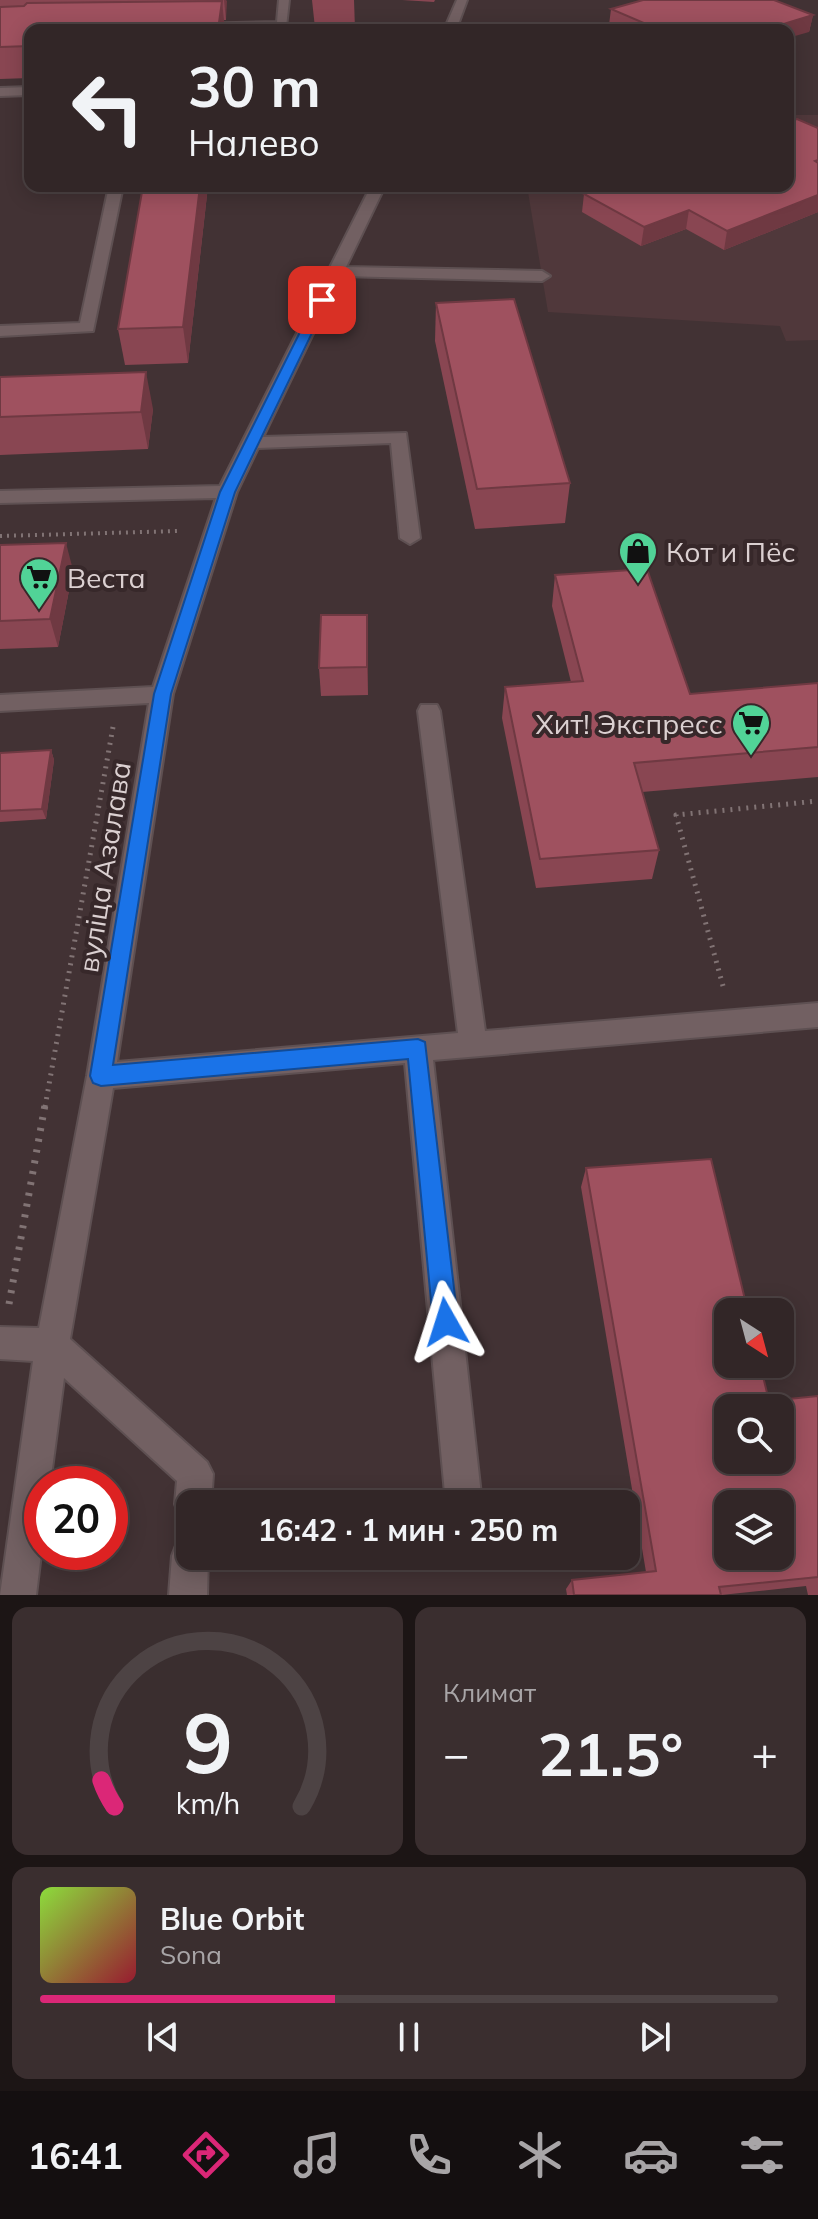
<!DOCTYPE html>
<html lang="ru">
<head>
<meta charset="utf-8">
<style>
	:root { --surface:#322627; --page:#3a2e2f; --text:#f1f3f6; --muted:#a8a5a7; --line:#4d4344; --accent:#db2777 }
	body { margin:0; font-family:Mulish,sans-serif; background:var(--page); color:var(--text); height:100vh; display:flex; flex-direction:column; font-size:30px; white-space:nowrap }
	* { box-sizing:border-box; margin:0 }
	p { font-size:26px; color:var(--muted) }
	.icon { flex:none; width:44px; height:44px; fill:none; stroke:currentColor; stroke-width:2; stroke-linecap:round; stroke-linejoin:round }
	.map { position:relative; height:1595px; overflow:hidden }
	.panel { display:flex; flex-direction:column; gap:12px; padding:12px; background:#1c1515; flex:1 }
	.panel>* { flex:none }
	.guide { position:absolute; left:24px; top:24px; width:770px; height:168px; border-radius:16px; box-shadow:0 4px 20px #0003,0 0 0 2px var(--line); background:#322627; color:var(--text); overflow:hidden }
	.needle { width:52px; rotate:144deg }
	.fabs { position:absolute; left:714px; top:1298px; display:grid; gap:16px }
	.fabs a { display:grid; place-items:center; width:80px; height:80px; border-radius:16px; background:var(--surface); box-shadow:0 4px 20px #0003,0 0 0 2px var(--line); font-size:40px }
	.speed { position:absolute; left:24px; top:1466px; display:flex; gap:16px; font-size:40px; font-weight:700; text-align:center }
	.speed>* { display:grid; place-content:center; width:104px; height:104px; border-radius:50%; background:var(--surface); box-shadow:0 4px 20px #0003,0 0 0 2px var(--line); line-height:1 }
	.speed .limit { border:12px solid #d22; background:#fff; color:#111 }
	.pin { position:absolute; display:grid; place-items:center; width:68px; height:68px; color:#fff; margin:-34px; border-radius:16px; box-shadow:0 4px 12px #0006 }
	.me { position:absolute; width:88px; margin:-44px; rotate:354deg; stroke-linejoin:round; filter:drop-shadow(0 0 6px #0008) }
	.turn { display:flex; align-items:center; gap:28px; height:168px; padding:0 32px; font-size:36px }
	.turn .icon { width:104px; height:104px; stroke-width:2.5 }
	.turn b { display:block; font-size:56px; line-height:68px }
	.big { font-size:60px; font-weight:700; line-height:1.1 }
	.panel .tile { flex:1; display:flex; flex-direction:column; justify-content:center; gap:12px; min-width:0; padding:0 28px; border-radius:16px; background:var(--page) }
	.panel .dial { align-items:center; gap:0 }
	.dial svg { height:208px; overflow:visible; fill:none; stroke:var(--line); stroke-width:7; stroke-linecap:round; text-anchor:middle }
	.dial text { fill:var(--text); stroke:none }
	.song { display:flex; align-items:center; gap:24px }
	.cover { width:96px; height:96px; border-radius:12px; background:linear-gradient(135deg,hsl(90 70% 55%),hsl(350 70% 35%)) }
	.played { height:8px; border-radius:4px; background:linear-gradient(90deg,var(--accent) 40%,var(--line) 40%) }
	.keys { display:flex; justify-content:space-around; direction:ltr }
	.heat { display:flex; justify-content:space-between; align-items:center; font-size:44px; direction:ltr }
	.panel .tiles { flex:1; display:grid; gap:12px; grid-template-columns:1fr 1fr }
	.tile:last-child { grid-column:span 2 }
	.trip { position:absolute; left:176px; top:1490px; width:464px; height:80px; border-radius:16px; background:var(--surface); box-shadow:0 4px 20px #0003,0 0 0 2px var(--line); font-weight:700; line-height:80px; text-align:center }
	.menu { display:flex; height:128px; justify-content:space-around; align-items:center; background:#140f10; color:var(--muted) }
	.menu .icon { width:56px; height:56px }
	.menu .active { color:var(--accent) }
	.menu b { font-size:36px; color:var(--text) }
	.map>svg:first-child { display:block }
	.built { fill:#50383b }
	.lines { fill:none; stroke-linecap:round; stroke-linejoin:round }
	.minor-casing { stroke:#5e5052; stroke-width:4 }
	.path-far2 { stroke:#817374; stroke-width:4; stroke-dasharray:2 5; stroke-linecap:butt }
	.path-far1 { stroke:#817374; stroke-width:5; stroke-dasharray:2 6; stroke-linecap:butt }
	.path { stroke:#817374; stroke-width:7; stroke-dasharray:3 8; stroke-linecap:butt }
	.minor { fill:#726062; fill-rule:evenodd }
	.wall { fill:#894652 }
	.shaded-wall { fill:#6f3942 }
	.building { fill:#9f515f; stroke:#6f3942; stroke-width:2; fill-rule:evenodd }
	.route { fill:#1a73e8; stroke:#114b97; stroke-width:2 }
	.labels { text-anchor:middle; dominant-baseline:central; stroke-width:8; stroke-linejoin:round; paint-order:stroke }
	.poi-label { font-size:28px; fill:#dbd0d1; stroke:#37282a; text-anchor:start }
	.street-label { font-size:28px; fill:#dbd0d1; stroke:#37282a }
</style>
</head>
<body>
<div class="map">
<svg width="818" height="1595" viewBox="0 0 818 1595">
	<rect width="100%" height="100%" fill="#423234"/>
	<path class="built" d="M788,115H818V340L786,341L780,326L548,312L527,186H788Z"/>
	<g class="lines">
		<g class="minor-casing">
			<g id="minor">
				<path d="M279,0H289L286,27L191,30L187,27L193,24L277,22Z"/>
				<path d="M457,0H467L456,30H444Z"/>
				<path d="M30,87V95L0,96V88Z"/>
				<path d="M109,186H123L93,331L0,336V326L80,323Z"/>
				<path d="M371,186H385L346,267L542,271L550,276L542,281L341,276L263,437L406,433L420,538L410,544L400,538L391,443L258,448L237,492L173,694L117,1062L458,1033L418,711L421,705H437L440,711L485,1031L818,1003V1027L433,1060L482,1504H446L405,1063L113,1088L70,1339L207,1462L213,1474L211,1504H190V1521L180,1517L175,1504L177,1481L64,1378L50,1484H42V1546L36,1595H0L33,1361L0,1359V1327L39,1328L87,1076L149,703L0,711V695L153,687L216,498L0,503V491L220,486Z"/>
				<path d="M190,1538V1556H208L207,1595H169L172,1556L177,1543Z"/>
			</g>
		</g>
		<path class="path-far2" d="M0,536L179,531"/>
		<g class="path-far1">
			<path d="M723,986L676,815L818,801"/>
			<path d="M45,1107L113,727"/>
		</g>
		<path class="path" d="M9,1304L45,1105"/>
		<use href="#minor" class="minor"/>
	</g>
	<g class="wall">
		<path d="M0,0H226V20H224L225,30H30V78L0,79Z"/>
		<path d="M312,0H354L355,29L315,28Z"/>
		<path d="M402,0H435L434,2Z"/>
		<path d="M611,9L813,15L809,32L788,30H620L609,25Z"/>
		<path d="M818,128V212L724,250L686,229L641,246L582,212L584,194Z"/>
		<path d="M143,186H208L188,363L125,365L118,329Z"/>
		<path d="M436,303L570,483L565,523L475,529L435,341Z"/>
		<path d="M0,377L153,409L148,449L0,455Z"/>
		<path d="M0,545L73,570L58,647L0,649Z"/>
		<path d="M555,575L690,694L818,683V777L642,792L659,850L652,879L536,888L502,718L505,687L571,682L552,606Z"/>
		<path d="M368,642V695L321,696L319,668Z"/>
		<path d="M51,750L54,760L46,819L0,822V753Z"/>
		<path d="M586,1168L769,1401L818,1396V1595H808L806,1586L721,1595H567L566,1589L572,1580L646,1572L581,1187Z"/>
	</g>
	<g class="shaded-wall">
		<path d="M224,0H226L227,1L226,20Z"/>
		<path d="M222,1L225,30H218Z"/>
		<path d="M813,15L809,32L788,38V30H764Z"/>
		<path d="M200,186H208L188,363L183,327Z"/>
		<path d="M818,195V212L724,250L727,231Z"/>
		<path d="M689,210L686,229L641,246L644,227Z"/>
		<path d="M146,372L153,409L148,449L141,412Z"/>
		<path d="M66,543L73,570L58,647L50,619Z"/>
		<path d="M367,615L368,642V695L367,667Z"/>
		<path d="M51,750L54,760L46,819L42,809Z"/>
	</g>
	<g class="building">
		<path d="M643,0H774L813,15L764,30H660L611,9Z"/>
		<path d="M222,1L218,30H30V46L0,47V7L24,6L27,3Z"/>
		<path d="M352,27L353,30L291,29Z"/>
		<path d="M797,119L818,128V160L815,161L818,163V195L727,231L689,210L644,227L584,194L606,186H788V122Z"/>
		<path d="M143,186H200L183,327L118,329Z"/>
		<path d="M514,299L570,483L477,489L436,303Z"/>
		<path d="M146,372L141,412L0,417V377Z"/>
		<path d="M66,543L50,619L0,621V545Z"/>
		<path d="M647,569L690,694L818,683V747L634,763L659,850L540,859L505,687L583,681L555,575Z"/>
		<path d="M321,615H367V667L319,668Z"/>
		<path d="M51,750L42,809L0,811V753Z"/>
		<path d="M711,1159L748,1312H728V1364H760L769,1401L818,1396V1577L719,1587L721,1595H574L572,1580L656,1571L586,1168ZM728,1408H780V1460H728ZM728,1504H780V1556H728Z"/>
	</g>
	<path class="route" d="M322,296L328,300L235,492L171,694L113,1065L418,1039L425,1042L458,1322L454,1331L446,1334L437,1331L433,1322L408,1059L101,1086L93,1083L90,1076L154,694L220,492L316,300Z"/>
	<defs>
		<g id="shop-pin" transform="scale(2)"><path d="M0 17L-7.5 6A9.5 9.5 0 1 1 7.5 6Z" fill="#51d397" stroke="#37282a"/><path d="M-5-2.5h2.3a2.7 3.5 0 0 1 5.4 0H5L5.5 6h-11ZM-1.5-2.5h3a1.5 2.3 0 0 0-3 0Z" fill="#111"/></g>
		<g id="supermarket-pin" transform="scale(2)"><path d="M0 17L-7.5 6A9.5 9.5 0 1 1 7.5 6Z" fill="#51d397" stroke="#37282a"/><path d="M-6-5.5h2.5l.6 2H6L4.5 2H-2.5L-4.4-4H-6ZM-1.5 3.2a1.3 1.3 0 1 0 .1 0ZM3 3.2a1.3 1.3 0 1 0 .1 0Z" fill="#111"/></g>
	</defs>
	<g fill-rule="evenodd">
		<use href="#shop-pin" x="638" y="551"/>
		<use href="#supermarket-pin" x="39" y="577"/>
		<use href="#supermarket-pin" x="751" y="723"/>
	</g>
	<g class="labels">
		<g class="poi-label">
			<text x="666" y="551">Кот и Пёс</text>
			<text x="67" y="577">Веста</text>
			<text x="723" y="723" text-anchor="end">Хит! Экспресс</text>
		</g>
		<g class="street-label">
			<text transform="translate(104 867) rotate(-81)">вуліца Азалава</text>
		</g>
	</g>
</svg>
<div class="fabs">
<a><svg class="needle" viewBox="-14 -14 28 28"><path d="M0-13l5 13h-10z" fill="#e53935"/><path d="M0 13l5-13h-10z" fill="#a8a5a7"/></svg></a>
<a><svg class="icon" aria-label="search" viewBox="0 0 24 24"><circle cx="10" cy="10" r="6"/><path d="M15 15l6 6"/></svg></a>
<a><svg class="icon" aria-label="layers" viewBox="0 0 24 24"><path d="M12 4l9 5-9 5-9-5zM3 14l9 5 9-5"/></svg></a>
</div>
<div class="speed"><div class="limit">20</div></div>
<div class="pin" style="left:322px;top:300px;background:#d93025"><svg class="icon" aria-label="arrive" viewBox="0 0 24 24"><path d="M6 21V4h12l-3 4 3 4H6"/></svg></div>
<svg class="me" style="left:446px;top:1322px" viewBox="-20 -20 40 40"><path d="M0-17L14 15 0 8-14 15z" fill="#1a73e8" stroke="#fff" stroke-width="4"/></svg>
<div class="trip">16:42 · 1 мин · 250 m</div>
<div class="guide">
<div class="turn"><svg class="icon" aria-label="left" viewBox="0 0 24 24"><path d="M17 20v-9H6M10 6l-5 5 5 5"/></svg><div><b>30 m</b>Налево</div></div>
</div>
</div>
<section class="panel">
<div class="tiles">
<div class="tile dial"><svg viewBox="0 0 100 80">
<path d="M14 69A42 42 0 1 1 86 69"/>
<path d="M14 69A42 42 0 0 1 9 59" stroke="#db2777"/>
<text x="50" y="56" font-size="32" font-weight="700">9</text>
<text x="50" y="72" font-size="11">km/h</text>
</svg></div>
<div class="tile"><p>Климат</p>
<div class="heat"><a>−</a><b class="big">21.5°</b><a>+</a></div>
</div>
<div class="tile">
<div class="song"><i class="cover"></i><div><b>Blue Orbit</b><p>Sona</p></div></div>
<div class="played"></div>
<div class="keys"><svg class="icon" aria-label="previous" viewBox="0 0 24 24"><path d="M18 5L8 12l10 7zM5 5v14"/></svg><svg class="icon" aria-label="pause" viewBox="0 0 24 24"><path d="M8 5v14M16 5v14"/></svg><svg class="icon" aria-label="next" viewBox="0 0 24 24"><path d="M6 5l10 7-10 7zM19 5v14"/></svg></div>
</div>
</div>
</section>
<nav class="menu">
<b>16:41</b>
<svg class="icon active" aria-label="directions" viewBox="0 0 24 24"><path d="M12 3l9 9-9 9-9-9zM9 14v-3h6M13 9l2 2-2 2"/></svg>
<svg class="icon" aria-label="music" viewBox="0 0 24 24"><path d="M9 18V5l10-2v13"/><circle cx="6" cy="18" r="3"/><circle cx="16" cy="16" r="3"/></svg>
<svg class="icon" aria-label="phone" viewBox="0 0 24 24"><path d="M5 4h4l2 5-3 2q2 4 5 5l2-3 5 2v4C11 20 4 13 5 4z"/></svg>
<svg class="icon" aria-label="climate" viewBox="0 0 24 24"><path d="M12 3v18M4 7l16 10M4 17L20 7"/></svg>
<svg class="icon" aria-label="car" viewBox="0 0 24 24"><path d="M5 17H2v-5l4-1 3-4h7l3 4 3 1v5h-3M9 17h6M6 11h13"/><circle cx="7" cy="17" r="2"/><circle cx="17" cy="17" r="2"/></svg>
<svg class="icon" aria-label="filters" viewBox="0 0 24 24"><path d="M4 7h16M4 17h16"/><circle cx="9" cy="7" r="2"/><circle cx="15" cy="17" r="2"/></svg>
</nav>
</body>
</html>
